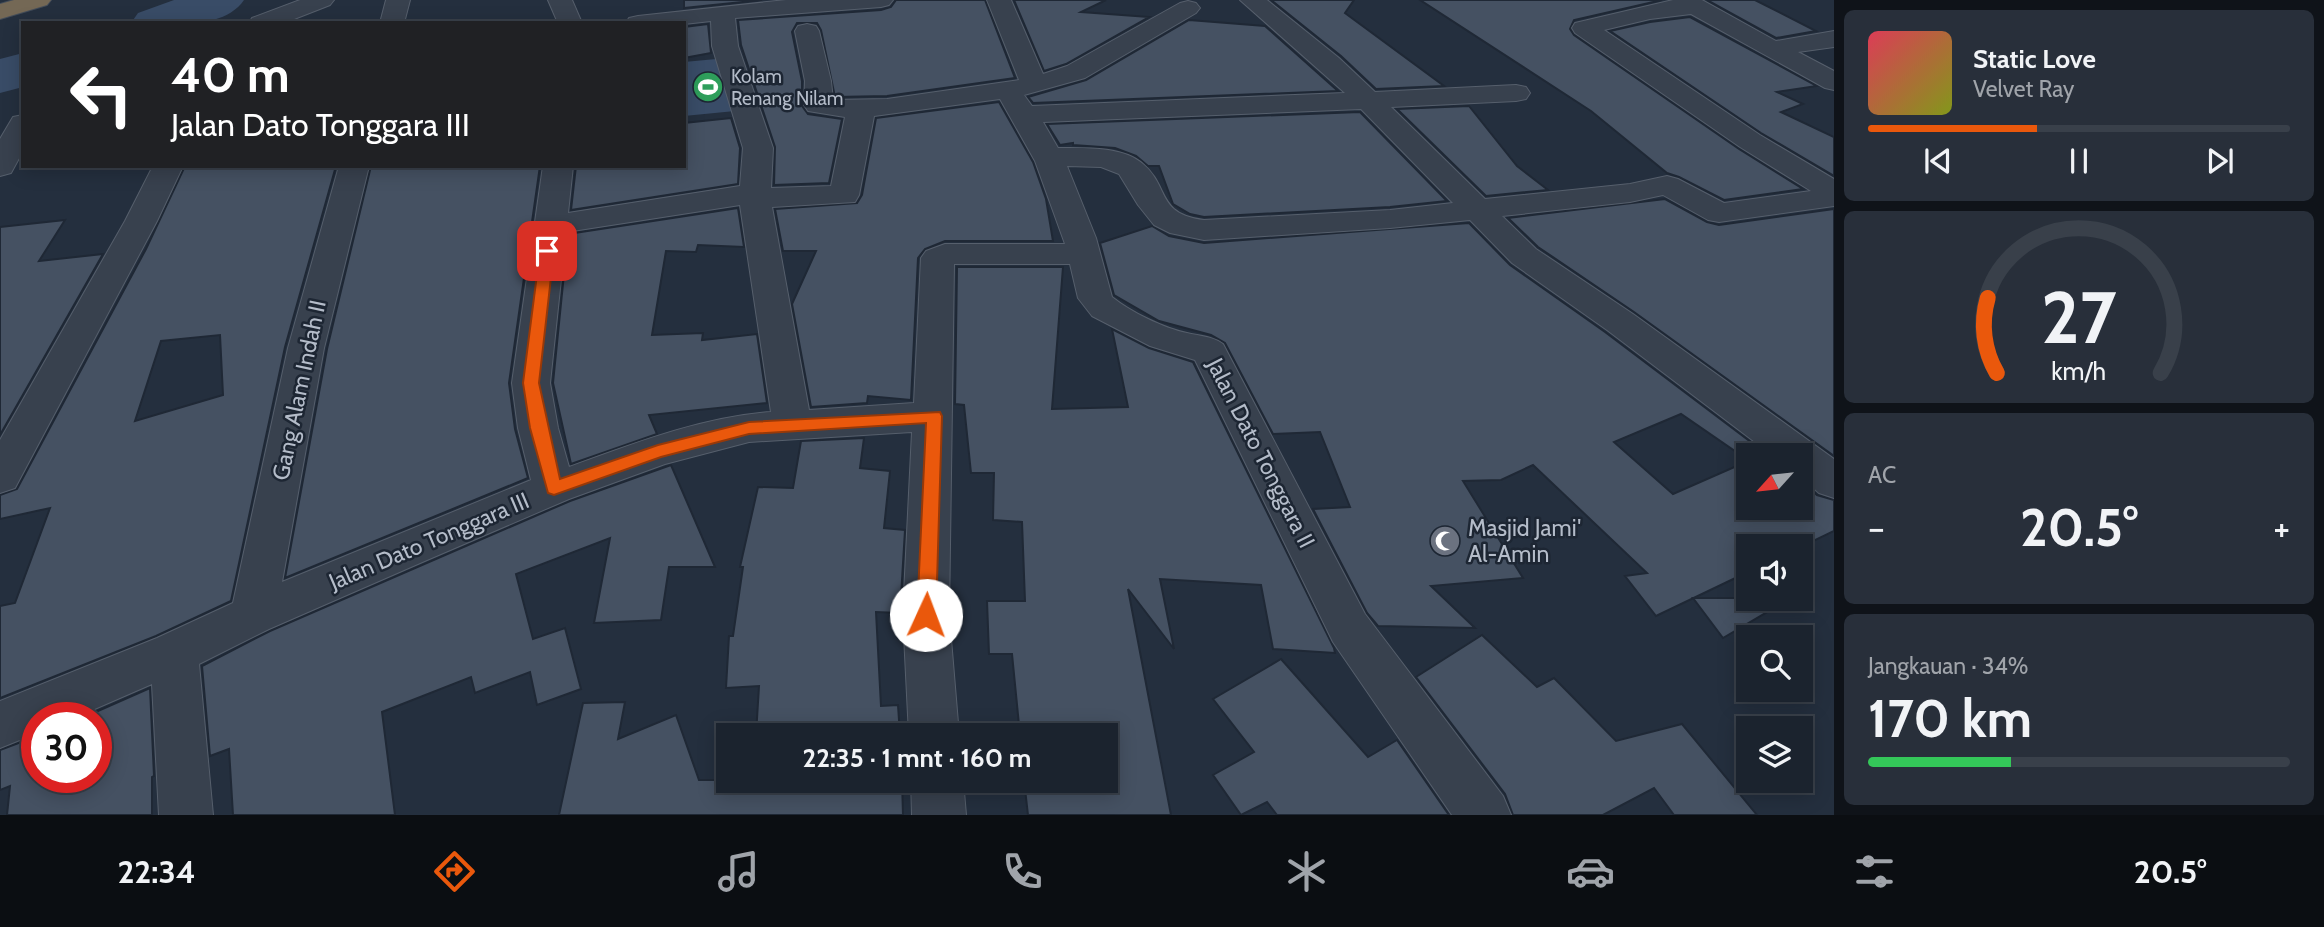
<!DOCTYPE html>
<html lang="id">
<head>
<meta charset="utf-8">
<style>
	:root { --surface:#1b232e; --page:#282f3a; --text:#f1f3f6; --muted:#a0a4aa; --line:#39404a; --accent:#ea580c }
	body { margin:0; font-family:Cabin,sans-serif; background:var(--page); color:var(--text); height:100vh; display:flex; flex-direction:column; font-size:26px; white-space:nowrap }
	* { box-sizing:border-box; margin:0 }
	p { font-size:23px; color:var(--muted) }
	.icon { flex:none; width:38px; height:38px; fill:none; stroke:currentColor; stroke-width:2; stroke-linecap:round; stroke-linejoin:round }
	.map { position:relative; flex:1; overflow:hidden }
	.details { display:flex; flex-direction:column; gap:10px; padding:10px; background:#0f1319; width:490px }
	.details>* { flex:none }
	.hud { position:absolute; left:21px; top:21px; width:665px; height:147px; border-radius:0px; box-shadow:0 4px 18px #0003,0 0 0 2px var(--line); background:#202124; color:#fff; overflow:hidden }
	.needle { width:46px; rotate:243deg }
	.tools { position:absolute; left:1736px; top:443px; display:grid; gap:14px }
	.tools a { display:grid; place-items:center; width:77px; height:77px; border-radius:0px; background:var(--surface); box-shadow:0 4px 18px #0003,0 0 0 2px var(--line); font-size:35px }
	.speed { position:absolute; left:21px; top:702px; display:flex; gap:14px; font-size:35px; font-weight:700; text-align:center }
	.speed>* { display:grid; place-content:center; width:91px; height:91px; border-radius:50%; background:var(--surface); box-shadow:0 4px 18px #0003,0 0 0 2px var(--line); line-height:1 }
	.speed .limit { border:10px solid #d22; background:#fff; color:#111 }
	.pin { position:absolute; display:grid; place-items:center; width:60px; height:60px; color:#fff; margin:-30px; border-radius:14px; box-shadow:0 4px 10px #0006 }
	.me { position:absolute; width:77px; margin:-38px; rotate:2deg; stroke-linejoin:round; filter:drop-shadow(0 0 5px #0008) }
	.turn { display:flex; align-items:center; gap:24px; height:147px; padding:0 35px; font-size:32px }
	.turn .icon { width:91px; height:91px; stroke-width:2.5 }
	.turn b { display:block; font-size:49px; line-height:60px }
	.big { font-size:52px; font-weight:700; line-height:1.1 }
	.details .tile { flex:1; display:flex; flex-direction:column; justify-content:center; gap:10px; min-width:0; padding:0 24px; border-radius:10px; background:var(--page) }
	.details .dial { align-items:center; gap:0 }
	.dial svg { height:182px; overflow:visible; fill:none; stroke:var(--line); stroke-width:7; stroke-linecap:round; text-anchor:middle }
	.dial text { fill:var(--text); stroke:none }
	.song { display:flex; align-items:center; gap:21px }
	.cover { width:84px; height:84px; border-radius:10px; background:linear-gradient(135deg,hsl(350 70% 55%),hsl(70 70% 35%)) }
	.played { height:7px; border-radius:4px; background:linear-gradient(90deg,var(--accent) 40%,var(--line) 40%) }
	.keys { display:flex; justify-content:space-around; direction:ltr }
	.heat { display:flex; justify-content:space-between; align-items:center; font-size:38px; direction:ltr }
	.charge { height:10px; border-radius:5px; background:linear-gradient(90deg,#34c759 34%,var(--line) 0) }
	.trip { position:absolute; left:716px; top:723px; width:402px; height:70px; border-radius:0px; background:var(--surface); box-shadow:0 4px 18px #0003,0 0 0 2px var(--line); font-weight:700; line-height:70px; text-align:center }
	.dock { display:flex; height:112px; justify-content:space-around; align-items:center; background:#0b0e12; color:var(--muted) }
	.dock .icon { width:49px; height:49px }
	.dock .on { color:var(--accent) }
	.dock b { font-size:32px; color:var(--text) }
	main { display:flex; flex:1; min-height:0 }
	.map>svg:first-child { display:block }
	.water { fill:#394c67 }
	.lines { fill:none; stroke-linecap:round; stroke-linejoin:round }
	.river { fill:#394c67; fill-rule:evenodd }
	.building { fill:#455162; stroke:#1f2835; stroke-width:2; fill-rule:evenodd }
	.minor-casing { stroke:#565f6c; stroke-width:2 }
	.motorway-casing { stroke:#434c59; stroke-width:2 }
	.minor { fill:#38414e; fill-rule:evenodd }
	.motorway { fill:#746855; fill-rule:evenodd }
	.route { fill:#ea580c; stroke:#983908; stroke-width:2 }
	.labels { text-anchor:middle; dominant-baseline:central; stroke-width:5; stroke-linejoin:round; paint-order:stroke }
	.far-poi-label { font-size:19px; fill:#b4bcc9; stroke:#1d2633; text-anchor:start }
	.street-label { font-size:23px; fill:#b4bcc9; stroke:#1d2633 }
	.poi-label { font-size:23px; fill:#b4bcc9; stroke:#1d2633; text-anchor:start }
</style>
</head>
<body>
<main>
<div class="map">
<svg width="1834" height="815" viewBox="0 0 1834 815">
	<rect width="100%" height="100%" fill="#242f3e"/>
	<path class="water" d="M727,58L735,111L684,116V62Z"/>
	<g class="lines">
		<g class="river">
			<path d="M174,0H244C222,32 165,23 131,23L138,13Z"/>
			<path d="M23,53V87L0,93V59Z"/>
		</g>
	</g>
	<g class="building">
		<path d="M684,0H762L684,8Z"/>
		<path d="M896,0H985L1015,78L887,96L835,97L821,30L817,23H797L792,32L802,81V106L808,114L842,119L829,183L774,185L775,147L741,45L738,20L881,10L891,7Z"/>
		<path d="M1014,0H1106L1081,12L1149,17L1066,64L1044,71Z"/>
		<path d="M1271,0H1354L1345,13L1444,86L1376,89L1341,56Z"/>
		<path d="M1420,0H1662L1574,20L1570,29L1574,35L1739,149L1803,189L1724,200L1679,177L1667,173L1591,111Z"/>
		<path d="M1707,0H1755L1816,31L1776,38Z"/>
		<path d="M1690,17L1817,86L1777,92L1803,104L1781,112L1834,137V176L1761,133L1610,31L1650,22Z"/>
		<path d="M1189,20L1265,26L1338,91L1033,103L1028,97L1086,80Z"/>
		<path d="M708,24L711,53L684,58V27Z"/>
		<path d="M999,102L1033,162L1046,199L1053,241H945L925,249L918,258L911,400L868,396L867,403L811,407L792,304L816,251H783L775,209L857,203L862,195L876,118Z"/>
		<path d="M1469,106L1517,166L1548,190L1486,196L1397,109Z"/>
		<path d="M1360,112L1447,201L1390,207L1204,217L1190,214L1173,204L1159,166H1148L1136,156L1115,148L1073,145V143L1060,145L1047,124Z"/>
		<path d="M731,118L740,148L738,184L571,210L576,166H684V123Z"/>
		<path d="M185,166H336L285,347L231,601L156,636L0,698V606L15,603L50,508L0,519V495L17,489L146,249ZM220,335L223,395L135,421L161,341Z"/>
		<path d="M371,166H540L509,383L515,429L528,478L285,578L327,349Z"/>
		<path d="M1665,199L1707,222L1719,225L1834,209V456L1634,312L1538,247L1508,218Z"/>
		<path d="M738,208L744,247L698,245L696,252L666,251L652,335L703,333L702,340L757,334L767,403L649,415L657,434L571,464L553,383L568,234Z"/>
		<path d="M65,220L39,261L103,254L0,435V227Z"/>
		<path d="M1469,223L1510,265L1605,332L1768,455H1748V460L1681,414L1614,442L1673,494L1748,461V508H1801V480L1817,495L1834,500V531L1801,547L1748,546V572L1656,616L1625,576L1647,573L1533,465L1501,480L1463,481L1523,578L1431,586L1475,628L1378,626L1367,613L1313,509L1350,507L1320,432L1273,434L1225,343L1211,335L1159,321L1114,295L1100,243L1152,226L1169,236L1204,243Z"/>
		<path d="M957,267H1063L1052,409L1128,407L1112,329L1149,348L1193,362L1334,648L1335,653L1273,649L1261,585L1160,579L1174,649L1128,589L1171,815H1028L1024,780H1106V735H1020L1012,654H989L987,601H1025L1022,522L993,520L994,473H971L964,405L955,404Z"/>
		<path d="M864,438L860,468L890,471L884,528L905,530L900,613L876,612L881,706L898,705L900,735H756L759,686L726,688L729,636H733L743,567H740L758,487L793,488L801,441Z"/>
		<path d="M671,465L715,567H669L661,620L594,623L610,538L516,574L533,639L565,628L581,689L537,705L530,672L475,693L471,677L382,712L395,815H233L229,749L210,756L202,666L270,631L570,501Z"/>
		<path d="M1693,598H1791L1723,638Z"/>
		<path d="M1482,635L1537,687L1554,678L1616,741L1682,724L1757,815H1674L1654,788L1603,815H1513L1505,794L1416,677Z"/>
		<path d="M1281,659L1368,757L1397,740L1449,815H1277L1267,802L1241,815L1213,775L1254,752L1213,699Z"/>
		<path d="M150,688L154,776L152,777V815H7L10,786L0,790V750L37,736V777H96V718H82Z"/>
		<path d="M625,702L618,739L676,715L699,780H902L903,815H559L583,703Z"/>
	</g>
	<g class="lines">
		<g class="minor-casing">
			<g id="minor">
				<path d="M300,0H334L330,5L284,23H249L252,18Z"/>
				<path d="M386,0H410L404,23H380Z"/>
				<path d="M548,0H572L582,23H558Z"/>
				<path d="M786,0H893L889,5L881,7L735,18L738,46L773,148L771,188L831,186L845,117L808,111L804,105L805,81L795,31L798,26L807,24L816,26L819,31L831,81L833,100L887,99L1019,80L987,0H1011L1043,74L1067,66L1180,3L1188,1L1196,3L1200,8L1196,13L1085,78L1024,95L1032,106L1345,93L1240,0H1267L1339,58L1375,92L1516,85L1526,87L1530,93L1526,99L1516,101L1391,107L1485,199L1630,184L1667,176L1678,179L1724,203L1811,191L1740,147L1575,33L1572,28L1575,23L1673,0H1702L1776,41L1834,31V47L1798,52L1834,71V90L1825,88L1691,14L1650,19L1604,30L1760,135L1834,179V206L1719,222L1708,220L1663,195L1630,202L1502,216L1536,249L1633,314L1834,459V498L1819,493L1801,477V455H1772L1607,330L1512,263L1470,220L1390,228L1204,240L1170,233L1154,225L1138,205L1119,174L1101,167L1067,166L1096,238L1112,297C1131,312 1163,328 1187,333C1199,336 1212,336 1223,344L1365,614L1503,796L1511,815H1452L1333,642L1195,360L1150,346L1092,316L1078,298L1070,264H954L949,615L959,735H909L903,615L912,432L749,442L665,464L569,499L427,560L269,629L199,664L213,815H159L152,684L74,718H37V733L0,748V701L157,638L233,603L288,348L339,166H369L324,348L282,582L531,480L518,428L512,383L543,166H573L568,213L740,186L743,148L712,46L711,21L684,24L626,23L629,18L638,16ZM1000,99L1035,161L1065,244H945L926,251L921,258L914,403L809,410L772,207L855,202L859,195L874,116ZM1361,109L1453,203L1390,210L1204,220C1156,214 1170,187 1143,164C1123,146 1084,148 1058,148L1043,122ZM740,205L771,412C702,417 633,444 569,467L558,428L550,383L566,232Z"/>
				<path d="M23,115V151L11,173L0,176V139L13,117Z"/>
				<path d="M153,166H183L157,221L15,488L0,493V440L125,221Z"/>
				<path d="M911,780H963L966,815H912Z"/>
			</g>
		</g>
		<g class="motorway-casing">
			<path id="motorway" d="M14,0H51L47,5L0,19V4Z"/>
		</g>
		<use href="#minor" class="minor"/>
		<use href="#motorway" class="motorway"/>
	</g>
	<path class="route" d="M547,247L554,251L539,383L560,479L658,445L749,422L940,412L942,416L936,615L933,621L926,623L919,621L917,615L926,423L749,434L661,457L554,495L548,493L530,428L523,383L540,251Z"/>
	<defs>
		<g id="stadium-disc" transform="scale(1.575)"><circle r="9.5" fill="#2e9e5b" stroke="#1d2633"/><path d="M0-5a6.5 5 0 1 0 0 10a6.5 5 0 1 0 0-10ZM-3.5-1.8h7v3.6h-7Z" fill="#fff"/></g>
		<g id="mosque-disc" transform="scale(1.575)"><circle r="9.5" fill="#6b7280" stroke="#1d2633"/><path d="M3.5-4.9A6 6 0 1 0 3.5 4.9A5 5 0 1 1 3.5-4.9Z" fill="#fff"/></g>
	</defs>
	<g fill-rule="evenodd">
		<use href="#stadium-disc" x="708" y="87"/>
		<use href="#mosque-disc" x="1445" y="541"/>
	</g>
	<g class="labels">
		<g class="far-poi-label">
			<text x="731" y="76">Kolam<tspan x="731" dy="22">Renang Nilam</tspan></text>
		</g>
		<g class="street-label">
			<text transform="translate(299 390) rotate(-78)">Gang Alam Indah II</text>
			<text transform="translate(1261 453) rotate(63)">Jalan Dato Tonggara II</text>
			<text transform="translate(429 541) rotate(-23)">Jalan Dato Tonggara III</text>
		</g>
		<g class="poi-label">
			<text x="1468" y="528">Masjid Jami'<tspan x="1468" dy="26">Al-Amin</tspan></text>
		</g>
	</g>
</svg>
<div class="tools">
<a><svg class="needle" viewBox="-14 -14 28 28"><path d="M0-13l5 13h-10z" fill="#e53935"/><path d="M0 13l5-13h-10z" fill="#a0a4aa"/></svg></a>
<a><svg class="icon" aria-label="sound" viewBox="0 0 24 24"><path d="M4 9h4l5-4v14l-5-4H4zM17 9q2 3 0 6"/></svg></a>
<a><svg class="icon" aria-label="search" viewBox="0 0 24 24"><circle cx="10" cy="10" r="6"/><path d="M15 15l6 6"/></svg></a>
<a><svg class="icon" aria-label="layers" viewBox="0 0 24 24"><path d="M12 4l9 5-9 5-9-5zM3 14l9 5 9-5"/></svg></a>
</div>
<div class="speed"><div class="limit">30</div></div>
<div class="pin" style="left:547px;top:251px;background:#d93025"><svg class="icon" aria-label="arrive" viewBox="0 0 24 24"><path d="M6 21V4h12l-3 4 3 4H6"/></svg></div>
<svg class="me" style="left:926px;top:615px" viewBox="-20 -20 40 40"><circle r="19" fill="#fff"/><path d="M0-13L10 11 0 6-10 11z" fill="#ea580c"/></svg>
<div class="trip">22:35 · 1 mnt · 160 m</div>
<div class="hud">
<div class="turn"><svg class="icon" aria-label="left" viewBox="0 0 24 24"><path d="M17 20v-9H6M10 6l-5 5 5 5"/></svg><div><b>40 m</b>Jalan Dato Tonggara III</div></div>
</div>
</div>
<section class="details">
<div class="tile">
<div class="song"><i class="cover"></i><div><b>Static Love</b><p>Velvet Ray</p></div></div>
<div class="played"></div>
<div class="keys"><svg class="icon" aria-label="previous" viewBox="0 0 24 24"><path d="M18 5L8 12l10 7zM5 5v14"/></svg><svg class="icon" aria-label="pause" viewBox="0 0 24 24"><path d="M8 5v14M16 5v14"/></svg><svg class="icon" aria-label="next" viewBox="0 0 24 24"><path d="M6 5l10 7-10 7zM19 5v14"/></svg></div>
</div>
<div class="tile dial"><svg viewBox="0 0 100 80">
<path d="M14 69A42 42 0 1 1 86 69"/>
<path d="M14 69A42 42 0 0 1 10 36" stroke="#ea580c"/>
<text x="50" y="56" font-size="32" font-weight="700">27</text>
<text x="50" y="72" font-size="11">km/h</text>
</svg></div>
<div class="tile"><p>AC</p>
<div class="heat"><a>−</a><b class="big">20.5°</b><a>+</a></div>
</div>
<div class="tile"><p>Jangkauan · 34%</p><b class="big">170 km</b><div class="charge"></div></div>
</section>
</main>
<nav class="dock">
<b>22:34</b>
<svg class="icon on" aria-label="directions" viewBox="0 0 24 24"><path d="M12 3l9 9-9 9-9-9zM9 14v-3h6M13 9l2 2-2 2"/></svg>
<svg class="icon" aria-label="music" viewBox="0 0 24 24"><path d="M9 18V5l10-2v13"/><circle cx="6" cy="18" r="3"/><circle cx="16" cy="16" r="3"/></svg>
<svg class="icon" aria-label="phone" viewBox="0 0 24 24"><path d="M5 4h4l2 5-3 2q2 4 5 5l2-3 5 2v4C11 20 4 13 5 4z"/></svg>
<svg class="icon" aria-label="climate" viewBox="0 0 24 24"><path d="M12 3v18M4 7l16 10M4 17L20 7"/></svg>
<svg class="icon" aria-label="car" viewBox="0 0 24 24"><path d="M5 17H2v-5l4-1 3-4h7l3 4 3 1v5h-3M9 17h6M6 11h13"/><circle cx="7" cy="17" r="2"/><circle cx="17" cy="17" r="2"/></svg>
<svg class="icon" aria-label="filters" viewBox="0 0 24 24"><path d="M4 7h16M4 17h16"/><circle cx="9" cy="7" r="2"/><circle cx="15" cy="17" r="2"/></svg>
<b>20.5°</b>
</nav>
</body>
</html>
